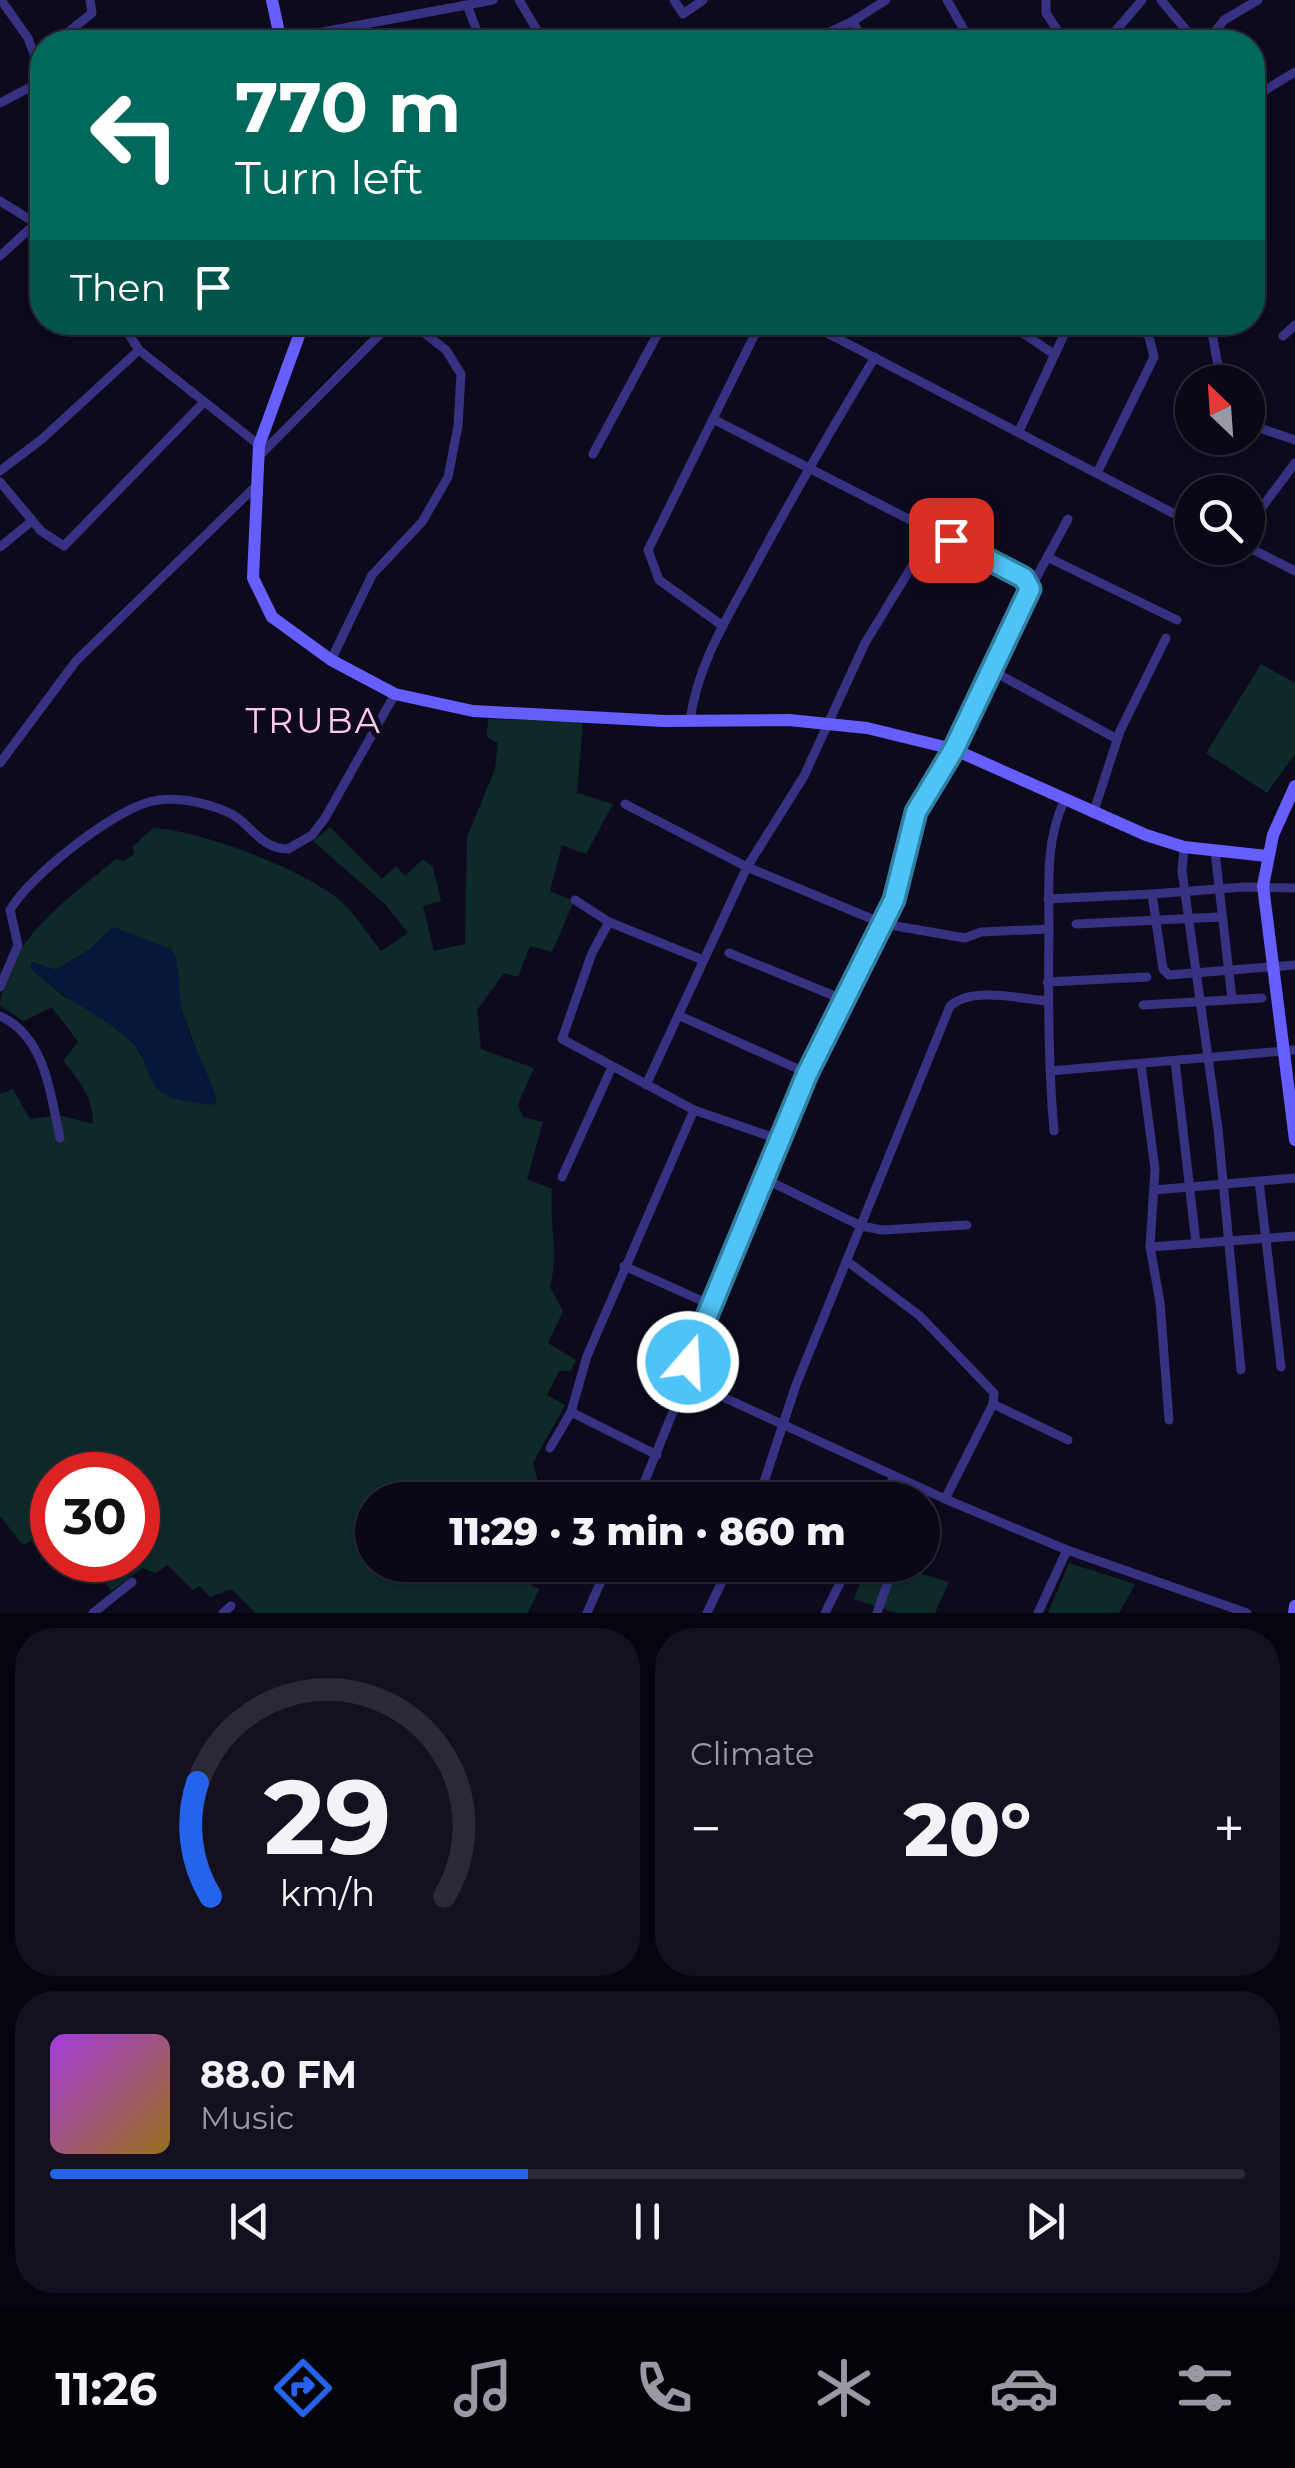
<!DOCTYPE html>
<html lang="en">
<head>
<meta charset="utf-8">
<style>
	:root { --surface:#0a0816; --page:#13111f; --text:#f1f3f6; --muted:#999aa1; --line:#2a2935; --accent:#2563eb }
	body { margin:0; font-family:Montserrat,sans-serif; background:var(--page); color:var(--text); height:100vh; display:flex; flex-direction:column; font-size:38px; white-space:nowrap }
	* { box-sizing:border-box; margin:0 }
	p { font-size:32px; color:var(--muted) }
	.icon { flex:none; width:55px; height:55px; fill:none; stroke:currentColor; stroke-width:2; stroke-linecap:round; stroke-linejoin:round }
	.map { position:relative; height:1613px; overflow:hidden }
	.side { display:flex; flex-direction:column; gap:15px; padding:15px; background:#06040c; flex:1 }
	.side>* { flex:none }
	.hud { position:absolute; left:30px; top:30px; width:1235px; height:305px; border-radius:40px; box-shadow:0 2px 8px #0004,0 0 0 2px var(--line); background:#00695c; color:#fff; overflow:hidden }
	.needle { width:65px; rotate:335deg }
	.fabs { position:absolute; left:1175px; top:365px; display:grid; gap:20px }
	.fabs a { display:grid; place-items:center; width:90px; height:90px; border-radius:50%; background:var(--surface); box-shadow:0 2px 8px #0004,0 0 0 2px var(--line); font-size:50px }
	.speed { position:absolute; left:30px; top:1452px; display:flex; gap:20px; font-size:50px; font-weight:700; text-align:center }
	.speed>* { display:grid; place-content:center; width:130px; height:130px; border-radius:50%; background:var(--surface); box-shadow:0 2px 8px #0004,0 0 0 2px var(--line); line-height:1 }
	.speed .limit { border:15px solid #d22; background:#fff; color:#111 }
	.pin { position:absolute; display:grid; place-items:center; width:85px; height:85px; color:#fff; margin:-42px; border-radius:20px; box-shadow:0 5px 15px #0006 }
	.me { position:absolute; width:110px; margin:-55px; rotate:19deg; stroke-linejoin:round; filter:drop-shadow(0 0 8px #0008) }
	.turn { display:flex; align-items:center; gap:35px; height:210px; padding:0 40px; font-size:45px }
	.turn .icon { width:130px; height:130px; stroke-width:2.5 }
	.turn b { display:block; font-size:70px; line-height:85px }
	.then { display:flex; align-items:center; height:95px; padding:0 40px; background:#0003; gap:20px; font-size:38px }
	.big { font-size:75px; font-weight:800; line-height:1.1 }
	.side .card { flex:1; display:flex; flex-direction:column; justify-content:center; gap:15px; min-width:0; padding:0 35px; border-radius:40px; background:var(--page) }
	.side .dial { align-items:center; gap:0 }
	.dial svg { height:260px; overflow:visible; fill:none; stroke:var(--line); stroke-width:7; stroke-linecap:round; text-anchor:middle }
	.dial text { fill:var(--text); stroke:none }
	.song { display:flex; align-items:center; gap:30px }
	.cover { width:120px; height:120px; border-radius:15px; background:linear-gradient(135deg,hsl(280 70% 55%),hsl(40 70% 35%)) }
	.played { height:10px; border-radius:5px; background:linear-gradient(90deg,var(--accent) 40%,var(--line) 40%) }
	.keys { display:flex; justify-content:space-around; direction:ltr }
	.heat { display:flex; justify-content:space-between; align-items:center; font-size:55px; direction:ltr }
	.side .tiles { flex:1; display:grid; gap:15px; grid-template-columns:1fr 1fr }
	.card:last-child { grid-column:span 2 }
	.trip { position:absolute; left:355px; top:1482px; width:585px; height:100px; border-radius:50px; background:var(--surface); box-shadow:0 2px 8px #0004,0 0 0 2px var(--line); font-weight:800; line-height:100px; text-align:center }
	.tab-bar { display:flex; height:160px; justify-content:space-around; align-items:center; background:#040309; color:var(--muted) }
	.tab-bar .icon { width:70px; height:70px }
	.tab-bar .selected { color:var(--accent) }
	.tab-bar b { font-size:45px; color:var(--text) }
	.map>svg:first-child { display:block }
	.green { fill:#0d2928; fill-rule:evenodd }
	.water { fill:#05183c }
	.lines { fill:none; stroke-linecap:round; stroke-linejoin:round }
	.street { stroke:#363181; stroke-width:9 }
	.secondary { stroke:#665eff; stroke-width:12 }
	.route-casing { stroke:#337fa1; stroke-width:25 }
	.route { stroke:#4fc3f7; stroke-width:18 }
	.labels { text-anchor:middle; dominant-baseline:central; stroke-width:10; stroke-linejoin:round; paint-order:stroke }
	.quarter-label { font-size:35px; letter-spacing:2.5px; fill:#ffc9ea; stroke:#0e0a1e }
</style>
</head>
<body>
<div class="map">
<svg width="1295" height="1613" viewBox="0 0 1295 1613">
	<rect width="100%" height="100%" fill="#0e0a1e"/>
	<g class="green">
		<path d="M1261,664L1295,683V754L1267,793L1206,753Z"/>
		<path d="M488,719L583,721L577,793L613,804L586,854L562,845L550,891L574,901L552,952L530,946L518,977L504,973L477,1010L481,1049L534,1068L518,1104L523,1117L543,1122L527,1179L552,1189C549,1223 559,1254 550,1287L563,1311L548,1343L576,1360L571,1371H559L547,1395L565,1405L533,1463L538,1482L532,1500H372V1565H537L529,1584L539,1589L528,1613H255L232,1589L210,1597L200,1586L193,1590L168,1565L155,1573L143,1568L111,1591L93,1560H138V1475H52V1549L45,1555L31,1541L23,1545L0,1516V1094L13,1089L30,1119L59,1115L93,1124C94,1100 78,1078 63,1061L78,1042L52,1007L24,1021L0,1006C7,939 68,899 116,859L124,861L135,854L132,847L153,828C200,830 314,872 347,907C359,920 370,937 381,951L408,933L386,905L313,841L330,827L382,879L396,866L405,876L423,859L433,867L441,901L423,906L434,951L465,944L467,837L495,769L498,743L487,737ZM113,927L176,957L181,1009L216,1102L143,1059L134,1044L93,1009L63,996L31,968L32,962L56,970L90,949Z"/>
		<path d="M1069,1563L1135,1584L1119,1613H1048Z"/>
		<path d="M867,1565H893L949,1582L935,1613H896L854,1599Z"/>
	</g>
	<path class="water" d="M113,927L171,949C181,965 178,986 181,1004C186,1037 208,1068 217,1101L212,1105C195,1102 172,1102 159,1090C146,1079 146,1054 132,1042C100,1014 61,998 30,968L31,962L57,970L90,949Z"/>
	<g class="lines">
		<g class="street">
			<path d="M1,0L28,38L42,75"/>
			<path d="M519,0L544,42"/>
			<path d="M674,0L683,14L703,0"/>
			<path d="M947,0L971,42"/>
			<path d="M1046,0V13L1065,42"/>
			<path d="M1161,0L1196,42"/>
			<path d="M467,5L481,42"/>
			<path d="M853,21L886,0"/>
			<path d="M280,40L493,0"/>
			<path d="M56,42L92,13L90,0"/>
			<path d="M808,42L853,21L863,42"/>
			<path d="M1106,42L1142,0"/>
			<path d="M1207,42L1224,20L1258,0"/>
			<path d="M1252,98L1295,72"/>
			<path d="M0,103L42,81"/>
			<path d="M0,201L42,227"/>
			<path d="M0,256L37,222"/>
			<path d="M121,322L139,350L259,445"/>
			<path d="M806,322L1192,523"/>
			<path d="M1007,322L1055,355"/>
			<path d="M1210,322L1221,382"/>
			<path d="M1283,336L1295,325"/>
			<path d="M713,419L1012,572L1027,580L1030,589L953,749L916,812L894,900L807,1073L709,1304L693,1343L686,1380L945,1499L1067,1550L1247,1613"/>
			<path d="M1248,424L1295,440"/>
			<path d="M1019,431L1070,322"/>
			<path d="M593,454L664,322"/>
			<path d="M258,457L392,322"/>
			<path d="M0,471L42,439L139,350"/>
			<path d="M1097,473L1154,357L1149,337L1137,322"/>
			<path d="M0,482L41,531L64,546L204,402"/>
			<path d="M0,547L32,521"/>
			<path d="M1248,547L1257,514L1295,463"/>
			<path d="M1248,547L1295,571"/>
			<path d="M1049,558L1177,620"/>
			<path d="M1030,589L1068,519"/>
			<path d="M723,626L659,580L648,550L761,322"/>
			<path d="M331,660L372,575L422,522L448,477L458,426L461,374L446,350L410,322"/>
			<path d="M991,670L1117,739"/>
			<path d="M690,721C697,666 726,620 752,572C791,499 832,428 875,357"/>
			<path d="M0,763L76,661L255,487"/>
			<path d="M625,804L747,867L884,924L965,938L981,932L1049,929"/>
			<path d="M1093,814L1120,731L1166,638"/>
			<path d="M1184,847L1182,871L1218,1129L1241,1370"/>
			<path d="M1215,852L1232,999"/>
			<path d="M1295,888L1244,887L1152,894L1163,969L1169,975L1295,965"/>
			<path d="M1048,899L1152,894"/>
			<path d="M575,900L609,922L703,960"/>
			<path d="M609,922L592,953L562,1039L694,1110L781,1140"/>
			<path d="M1076,924L1220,917"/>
			<path d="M729,953L842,999"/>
			<path d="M1047,982L1147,977"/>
			<path d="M0,987L18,945L10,910C31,875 110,813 149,802C172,795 203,802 225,811C250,820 258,849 288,849L312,835L325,818L395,694"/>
			<path d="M1143,1005L1262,998"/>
			<path d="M0,1016C46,1037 50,1094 60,1138"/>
			<path d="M680,1016L807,1073"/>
			<path d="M1175,1061L1196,1243"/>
			<path d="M1141,1064L1155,1169L1150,1247L1160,1302L1169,1420"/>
			<path d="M1050,1071L1295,1050"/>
			<path d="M646,1085L747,867L804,776L865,643L934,530"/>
			<path d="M1054,1131C1048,1064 1048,997 1049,930C1049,885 1045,843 1064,801"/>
			<path d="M562,1177L612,1067"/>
			<path d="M765,1179L861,1226L882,1230L967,1225"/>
			<path d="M1259,1181L1281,1367"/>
			<path d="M1154,1190L1295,1178"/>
			<path d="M1150,1247L1295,1236"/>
			<path d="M847,1261L920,1316L994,1393L993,1404L945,1499"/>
			<path d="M624,1266L709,1304"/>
			<path d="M993,1404L1068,1440"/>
			<path d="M571,1412L657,1455"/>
			<path d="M550,1448L571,1412L587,1356L694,1110"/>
			<path d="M637,1500L686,1380"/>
			<path d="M758,1500L796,1385L950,1006C973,986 1020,999 1048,1001"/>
			<path d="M882,1500L894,1476"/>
			<path d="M93,1613L132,1582"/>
			<path d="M223,1613L231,1606"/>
			<path d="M587,1613L608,1565"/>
			<path d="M707,1613L730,1565"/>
			<path d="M825,1613L849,1565"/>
			<path d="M877,1613L894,1565"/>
			<path d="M1038,1613L1067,1550"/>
		</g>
		<g class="secondary">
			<path d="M272,0L281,42"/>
			<path d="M304,322L259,445L253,578L272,617L331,660L395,694L473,711L664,721L789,720L867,728L953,749L1146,835L1184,847L1267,856"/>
			<path d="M1295,786L1273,835L1263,886L1295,1140"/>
			<path d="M1294,1613L1295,1606"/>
		</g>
	</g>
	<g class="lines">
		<g class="route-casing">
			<path id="route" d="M688,1362L807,1074L894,900L916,812L954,749L1030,589L1024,578L951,540"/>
		</g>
		<use href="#route" class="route"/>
	</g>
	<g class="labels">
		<g class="quarter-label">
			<text x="314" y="720">TRUBA</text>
		</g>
	</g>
</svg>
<div class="fabs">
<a><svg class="needle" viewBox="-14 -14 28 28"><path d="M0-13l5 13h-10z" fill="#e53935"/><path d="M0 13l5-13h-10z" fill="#999aa1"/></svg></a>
<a><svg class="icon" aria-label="search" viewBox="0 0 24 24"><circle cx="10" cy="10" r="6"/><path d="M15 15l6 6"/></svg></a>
</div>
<div class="speed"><div class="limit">30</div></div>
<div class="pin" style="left:951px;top:540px;background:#d93025"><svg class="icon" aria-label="arrive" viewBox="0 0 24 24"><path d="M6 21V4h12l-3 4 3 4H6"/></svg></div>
<svg class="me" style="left:688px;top:1362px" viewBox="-20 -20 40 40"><circle r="17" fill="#4fc3f7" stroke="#fff" stroke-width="3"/><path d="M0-11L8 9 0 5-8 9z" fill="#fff"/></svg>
<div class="trip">11:29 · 3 min · 860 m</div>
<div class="hud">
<div class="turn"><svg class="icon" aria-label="left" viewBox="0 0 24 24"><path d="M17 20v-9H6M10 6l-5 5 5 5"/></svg><div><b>770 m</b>Turn left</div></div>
<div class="then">Then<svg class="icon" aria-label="arrive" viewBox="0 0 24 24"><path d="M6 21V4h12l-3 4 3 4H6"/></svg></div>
</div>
</div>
<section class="side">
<div class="tiles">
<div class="card dial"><svg viewBox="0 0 100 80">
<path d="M14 69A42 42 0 1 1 86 69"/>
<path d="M14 69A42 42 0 0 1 10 34" stroke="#2563eb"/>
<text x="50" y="56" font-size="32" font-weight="700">29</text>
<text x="50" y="72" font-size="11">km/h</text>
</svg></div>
<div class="card"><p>Climate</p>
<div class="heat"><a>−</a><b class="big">20°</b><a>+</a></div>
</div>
<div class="card">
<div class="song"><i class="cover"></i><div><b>88.0 FM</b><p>Music</p></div></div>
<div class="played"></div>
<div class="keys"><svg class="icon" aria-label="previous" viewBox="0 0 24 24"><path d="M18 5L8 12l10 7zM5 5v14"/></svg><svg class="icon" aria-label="pause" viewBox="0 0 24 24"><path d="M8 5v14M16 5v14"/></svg><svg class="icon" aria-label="next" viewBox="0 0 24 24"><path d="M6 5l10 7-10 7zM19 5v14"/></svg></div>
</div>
</div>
</section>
<nav class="tab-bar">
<b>11:26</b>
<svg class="icon selected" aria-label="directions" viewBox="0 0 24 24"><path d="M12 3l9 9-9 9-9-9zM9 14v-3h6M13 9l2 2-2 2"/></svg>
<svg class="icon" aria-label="music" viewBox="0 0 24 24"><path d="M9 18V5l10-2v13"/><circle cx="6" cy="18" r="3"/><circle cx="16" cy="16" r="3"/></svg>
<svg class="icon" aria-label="phone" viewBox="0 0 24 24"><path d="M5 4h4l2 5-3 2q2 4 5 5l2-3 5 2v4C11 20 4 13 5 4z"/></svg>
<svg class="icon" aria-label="climate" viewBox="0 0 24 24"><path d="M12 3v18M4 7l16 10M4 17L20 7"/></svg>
<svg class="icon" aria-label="car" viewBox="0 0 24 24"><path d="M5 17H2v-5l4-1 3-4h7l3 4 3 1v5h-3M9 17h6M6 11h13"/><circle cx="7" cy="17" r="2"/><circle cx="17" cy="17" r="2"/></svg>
<svg class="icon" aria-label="filters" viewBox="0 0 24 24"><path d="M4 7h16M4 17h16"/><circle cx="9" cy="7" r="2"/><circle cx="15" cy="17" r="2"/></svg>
</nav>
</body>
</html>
